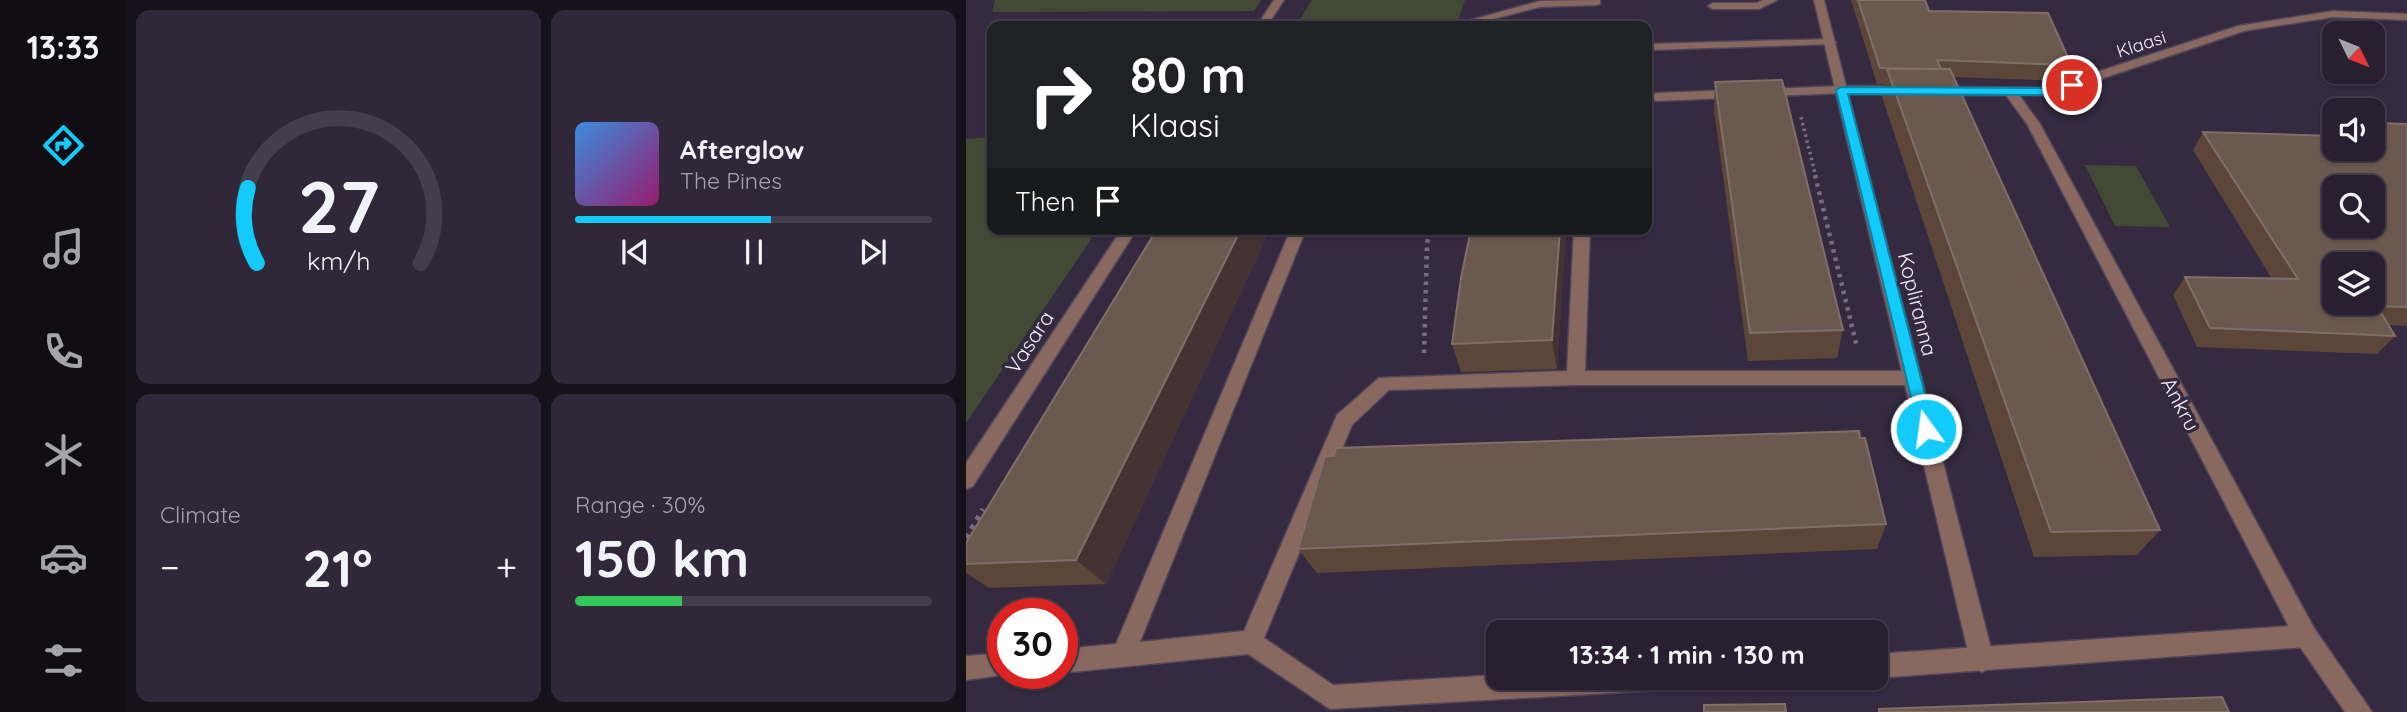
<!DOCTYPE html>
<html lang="en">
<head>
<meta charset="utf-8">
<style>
	:root { --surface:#282030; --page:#302838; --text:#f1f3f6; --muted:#a5a3ab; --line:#443e4c; --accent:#12cafb }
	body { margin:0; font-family:Quicksand,sans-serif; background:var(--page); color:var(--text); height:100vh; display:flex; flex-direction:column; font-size:26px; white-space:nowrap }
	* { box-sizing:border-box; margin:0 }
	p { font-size:23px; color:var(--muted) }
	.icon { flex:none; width:38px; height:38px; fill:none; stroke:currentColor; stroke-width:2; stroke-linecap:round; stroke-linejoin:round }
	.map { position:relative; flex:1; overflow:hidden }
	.sheet { display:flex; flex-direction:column; gap:10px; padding:10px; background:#16121a; width:840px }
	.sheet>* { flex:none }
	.top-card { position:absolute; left:21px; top:21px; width:665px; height:214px; border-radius:14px; box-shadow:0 2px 5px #0004,0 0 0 2px var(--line); background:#202124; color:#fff; overflow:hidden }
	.needle { width:46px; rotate:133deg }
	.controls { position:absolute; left:1356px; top:21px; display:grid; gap:14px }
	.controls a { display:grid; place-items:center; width:63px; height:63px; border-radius:14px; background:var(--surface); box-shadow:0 2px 5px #0004,0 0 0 2px var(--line); font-size:35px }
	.speed { position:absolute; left:21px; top:598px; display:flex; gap:14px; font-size:35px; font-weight:700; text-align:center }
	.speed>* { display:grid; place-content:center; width:91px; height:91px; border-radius:50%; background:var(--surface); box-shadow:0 2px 5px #0004,0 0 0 2px var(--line); line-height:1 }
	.speed .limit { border:10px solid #d22; background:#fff; color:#111 }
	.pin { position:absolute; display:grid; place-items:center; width:60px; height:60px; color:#fff; margin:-30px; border:4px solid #fff; border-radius:50%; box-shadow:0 2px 7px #0007 }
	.me { position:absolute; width:77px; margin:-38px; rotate:346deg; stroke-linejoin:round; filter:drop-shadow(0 0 5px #0008) }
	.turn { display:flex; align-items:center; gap:24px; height:147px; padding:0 28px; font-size:32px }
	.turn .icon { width:91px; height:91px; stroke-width:2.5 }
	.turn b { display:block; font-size:49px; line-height:60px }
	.then { display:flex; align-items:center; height:66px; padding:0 28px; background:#0003; gap:14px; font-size:26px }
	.big { font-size:52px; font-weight:800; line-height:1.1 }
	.sheet .card { flex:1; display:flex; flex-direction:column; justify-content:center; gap:10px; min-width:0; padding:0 24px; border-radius:14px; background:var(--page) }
	.sheet .dial { align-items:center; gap:0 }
	.dial svg { height:182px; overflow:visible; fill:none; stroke:var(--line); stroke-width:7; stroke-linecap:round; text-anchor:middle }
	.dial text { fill:var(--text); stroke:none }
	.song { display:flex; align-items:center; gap:21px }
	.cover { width:84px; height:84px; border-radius:10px; background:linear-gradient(135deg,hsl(210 70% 55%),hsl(320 70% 35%)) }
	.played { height:7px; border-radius:4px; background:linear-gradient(90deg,var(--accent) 55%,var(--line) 55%) }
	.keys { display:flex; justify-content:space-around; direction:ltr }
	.heat { display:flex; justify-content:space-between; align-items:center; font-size:38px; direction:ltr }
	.charge { height:10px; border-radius:5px; background:linear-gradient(90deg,#34c759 30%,var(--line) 0) }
	.sheet .tiles { flex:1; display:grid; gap:10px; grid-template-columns:repeat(2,1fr) }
	.trip { position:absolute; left:520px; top:620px; width:402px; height:70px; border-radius:14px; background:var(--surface); box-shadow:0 2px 5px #0004,0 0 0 2px var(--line); font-weight:800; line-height:70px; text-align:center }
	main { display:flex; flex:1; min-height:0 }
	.menu { display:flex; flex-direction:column; width:126px; justify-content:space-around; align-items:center; background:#100d13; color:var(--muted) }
	.menu .icon { width:49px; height:49px }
	.menu .active { color:var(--accent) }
	.menu b { font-size:32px; color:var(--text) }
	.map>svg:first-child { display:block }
	.green { fill:#424a35 }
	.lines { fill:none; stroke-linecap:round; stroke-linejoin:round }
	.service-casing { stroke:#50455a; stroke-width:3 }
	.minor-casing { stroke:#50455a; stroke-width:3 }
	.path-far2 { stroke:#776d81; stroke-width:3.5; stroke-dasharray:2.5 3.5; stroke-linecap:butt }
	.path-far1 { stroke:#776d81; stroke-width:4.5; stroke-dasharray:3.5 5; stroke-linecap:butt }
	.path { stroke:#776d81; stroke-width:5; stroke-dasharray:4.5 6; stroke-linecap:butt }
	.service { fill:#89685f; fill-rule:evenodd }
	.minor { fill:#89685f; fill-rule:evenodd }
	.wall { fill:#5b4639 }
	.shaded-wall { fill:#453333 }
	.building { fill:#6b584e; stroke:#806f69; stroke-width:2; fill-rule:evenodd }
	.route { fill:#12cafb; stroke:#0c83a3; stroke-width:2 }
	.labels { text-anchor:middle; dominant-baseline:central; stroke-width:7; stroke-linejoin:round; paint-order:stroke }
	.far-street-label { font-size:18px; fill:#f4edfb; stroke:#352a40 }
	.street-label { font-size:21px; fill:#f4edfb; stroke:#352a40 }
</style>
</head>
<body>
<main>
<nav class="menu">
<b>13:33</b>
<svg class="icon active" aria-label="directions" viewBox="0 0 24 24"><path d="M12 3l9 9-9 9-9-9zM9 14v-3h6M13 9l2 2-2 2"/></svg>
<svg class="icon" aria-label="music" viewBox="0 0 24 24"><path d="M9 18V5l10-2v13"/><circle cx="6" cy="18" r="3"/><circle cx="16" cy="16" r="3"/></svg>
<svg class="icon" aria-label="phone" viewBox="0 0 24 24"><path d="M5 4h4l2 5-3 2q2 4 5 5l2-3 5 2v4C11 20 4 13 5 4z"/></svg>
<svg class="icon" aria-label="climate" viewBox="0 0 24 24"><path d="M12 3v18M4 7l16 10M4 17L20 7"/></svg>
<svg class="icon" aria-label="car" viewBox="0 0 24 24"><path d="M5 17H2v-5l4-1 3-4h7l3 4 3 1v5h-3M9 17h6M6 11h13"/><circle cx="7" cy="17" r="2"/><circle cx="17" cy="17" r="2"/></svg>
<svg class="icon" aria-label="filters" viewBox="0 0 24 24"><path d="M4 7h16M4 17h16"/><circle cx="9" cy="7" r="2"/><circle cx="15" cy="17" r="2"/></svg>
</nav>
<section class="sheet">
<div class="tiles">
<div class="card dial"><svg viewBox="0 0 100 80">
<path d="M14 69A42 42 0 1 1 86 69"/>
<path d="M14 69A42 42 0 0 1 10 36" stroke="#12cafb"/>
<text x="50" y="56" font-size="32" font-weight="700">27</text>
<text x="50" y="72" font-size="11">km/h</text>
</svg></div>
<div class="card">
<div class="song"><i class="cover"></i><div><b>Afterglow</b><p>The Pines</p></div></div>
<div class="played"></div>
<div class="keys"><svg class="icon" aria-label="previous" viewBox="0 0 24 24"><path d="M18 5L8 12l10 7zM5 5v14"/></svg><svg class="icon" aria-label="pause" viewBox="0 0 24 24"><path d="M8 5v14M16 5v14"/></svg><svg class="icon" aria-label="next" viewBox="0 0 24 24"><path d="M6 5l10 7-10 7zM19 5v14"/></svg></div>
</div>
<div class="card"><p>Climate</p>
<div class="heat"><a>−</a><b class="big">21°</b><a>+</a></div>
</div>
<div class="card"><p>Range · 30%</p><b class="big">150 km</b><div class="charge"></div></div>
</div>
</section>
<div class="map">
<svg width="1441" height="712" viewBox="0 0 1441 712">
	<rect width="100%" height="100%" fill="#352a40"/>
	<g class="green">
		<path d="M29,0H295L288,11L26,12Z"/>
		<path d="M346,0H499L492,21L482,26H330Z"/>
		<path d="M26,137V229H132L0,423V139Z"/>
		<path d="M1119,165L1170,166L1204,227L1149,226Z"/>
	</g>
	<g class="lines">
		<g class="service-casing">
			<g id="service">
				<path d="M634,0V4L630,5L574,7L511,23L505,20L574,1Z"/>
				<path d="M797,0H811L793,9H747L742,6L747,3H791Z"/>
				<path d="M864,39L870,42L868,44L681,50V44Z"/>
				<path d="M875,86L879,87V93L690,101L684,97L690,93Z"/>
				<path d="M325,229H340L174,642L278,631L371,415L413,378L601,371L608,229H624L619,371H947L953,373L956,378L953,383L947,385H610L423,390L386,425L298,638L367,685L532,675L725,677L721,685L713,689L364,709L282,654L96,673V649L150,644Z"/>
				<path d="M1340,625L1348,628L1351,636L1348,644L1340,647L910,678L909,677L910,654Z"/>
				<path d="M37,653V674H44L0,680V656Z"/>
			</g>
		</g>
		<g class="minor-casing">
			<g id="minor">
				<path d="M308,0H318L301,26H291Z"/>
				<path d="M848,0H858L880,86H938L944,90L938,94H882L1028,660L1024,668L1016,672L1008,668L1004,660Z"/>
				<path d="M1367,11L1441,14V20L1367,17L1278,31L1087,95H1053L1074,124L1348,628L1406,712H1379L1332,644L1061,124L1040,95H970L964,91L970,87L1082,88L1272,26Z"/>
				<path d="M156,229H171L7,486L0,489V463Z"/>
			</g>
		</g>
		<path class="path-far2" d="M835,117L850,177"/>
		<g class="path-far1">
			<path d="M849,175L891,347"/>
			<path d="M458,353L461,244L464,229"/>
		</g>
		<path class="path" d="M0,538L17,509"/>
		<use href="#service" class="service"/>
		<use href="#minor" class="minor"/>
	</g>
	<g class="wall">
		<path d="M885,0H959L963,11L1105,64L1099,80L1095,81L987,77L1194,530L1171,555L1068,557L916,97L918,84H911Z"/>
		<path d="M749,82L877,330L871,358L782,361L748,110Z"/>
		<path d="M1441,124V326L1423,325L1429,336L1411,354L1231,347L1207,295L1219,277L1306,279L1227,150L1237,132L1368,149Z"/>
		<path d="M191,229H304L140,584L23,588L0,573V543Z"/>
		<path d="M505,229H600L591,369L495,372L486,344Z"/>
		<path d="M920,524L911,549L351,573L332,549Z"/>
	</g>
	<g class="shaded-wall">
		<path d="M1105,64L1099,80L1095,81L1101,65Z"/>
		<path d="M275,229H304L140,584L110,560Z"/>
		<path d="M594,229H600L591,369L586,340Z"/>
	</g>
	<g class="building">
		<path d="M892,0H959L963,11L1082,13L1105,64L1101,65L971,60L975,69L914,68Z"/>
		<path d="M921,69H984L1194,530L1085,532Z"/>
		<path d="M816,80L877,330L784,333L749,82Z"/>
		<path d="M1407,123L1441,124V307L1411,306L1429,336L1244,328L1219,277L1332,279L1237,132L1368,136V149H1407ZM1368,187H1407V226H1368ZM1368,264H1407V303H1368Z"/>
		<path d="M191,229H275L110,560L0,564V543Z"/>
		<path d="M505,229H594L586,340L486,344L495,278Z"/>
		<path d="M893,431L894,438H899L920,524L332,549L359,456H368L370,448Z"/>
		<path d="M1256,697L1263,712H913V709Z"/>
		<path d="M819,704L820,712H738V705Z"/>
	</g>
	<path class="route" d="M1102,82L1111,85L1083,95L882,94L968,429L966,434H954L870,90L875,87L1082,88Z"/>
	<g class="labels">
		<g class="far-street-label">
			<text transform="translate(1175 44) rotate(-18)">Klaasi</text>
		</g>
		<g class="street-label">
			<text transform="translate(952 304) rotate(76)">Kopliranna</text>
			<text transform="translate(63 342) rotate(-57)">Vasara</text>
			<text transform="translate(1215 404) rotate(62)">Ankru</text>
		</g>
	</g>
</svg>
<div class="controls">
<a><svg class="needle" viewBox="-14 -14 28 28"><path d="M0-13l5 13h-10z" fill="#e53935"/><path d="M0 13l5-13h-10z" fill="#a5a3ab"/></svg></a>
<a><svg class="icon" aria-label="sound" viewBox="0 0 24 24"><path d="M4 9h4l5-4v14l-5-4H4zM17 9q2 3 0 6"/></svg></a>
<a><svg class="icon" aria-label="search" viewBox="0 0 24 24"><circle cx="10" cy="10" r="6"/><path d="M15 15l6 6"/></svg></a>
<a><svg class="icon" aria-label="layers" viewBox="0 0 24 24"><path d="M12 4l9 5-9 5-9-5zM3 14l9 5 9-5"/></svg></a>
</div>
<div class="speed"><div class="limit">30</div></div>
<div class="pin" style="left:1106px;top:85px;background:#d93025"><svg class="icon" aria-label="arrive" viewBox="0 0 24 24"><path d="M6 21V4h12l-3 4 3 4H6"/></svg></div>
<svg class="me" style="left:960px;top:429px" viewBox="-20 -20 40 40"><circle r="17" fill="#12cafb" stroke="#fff" stroke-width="3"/><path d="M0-11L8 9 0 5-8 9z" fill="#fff"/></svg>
<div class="trip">13:34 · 1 min · 130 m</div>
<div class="top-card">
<div class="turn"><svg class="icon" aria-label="right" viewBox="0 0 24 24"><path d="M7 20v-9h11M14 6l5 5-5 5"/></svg><div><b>80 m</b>Klaasi</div></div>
<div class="then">Then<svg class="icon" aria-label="arrive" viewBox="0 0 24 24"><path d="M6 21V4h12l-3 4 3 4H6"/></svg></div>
</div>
</div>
</main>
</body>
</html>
